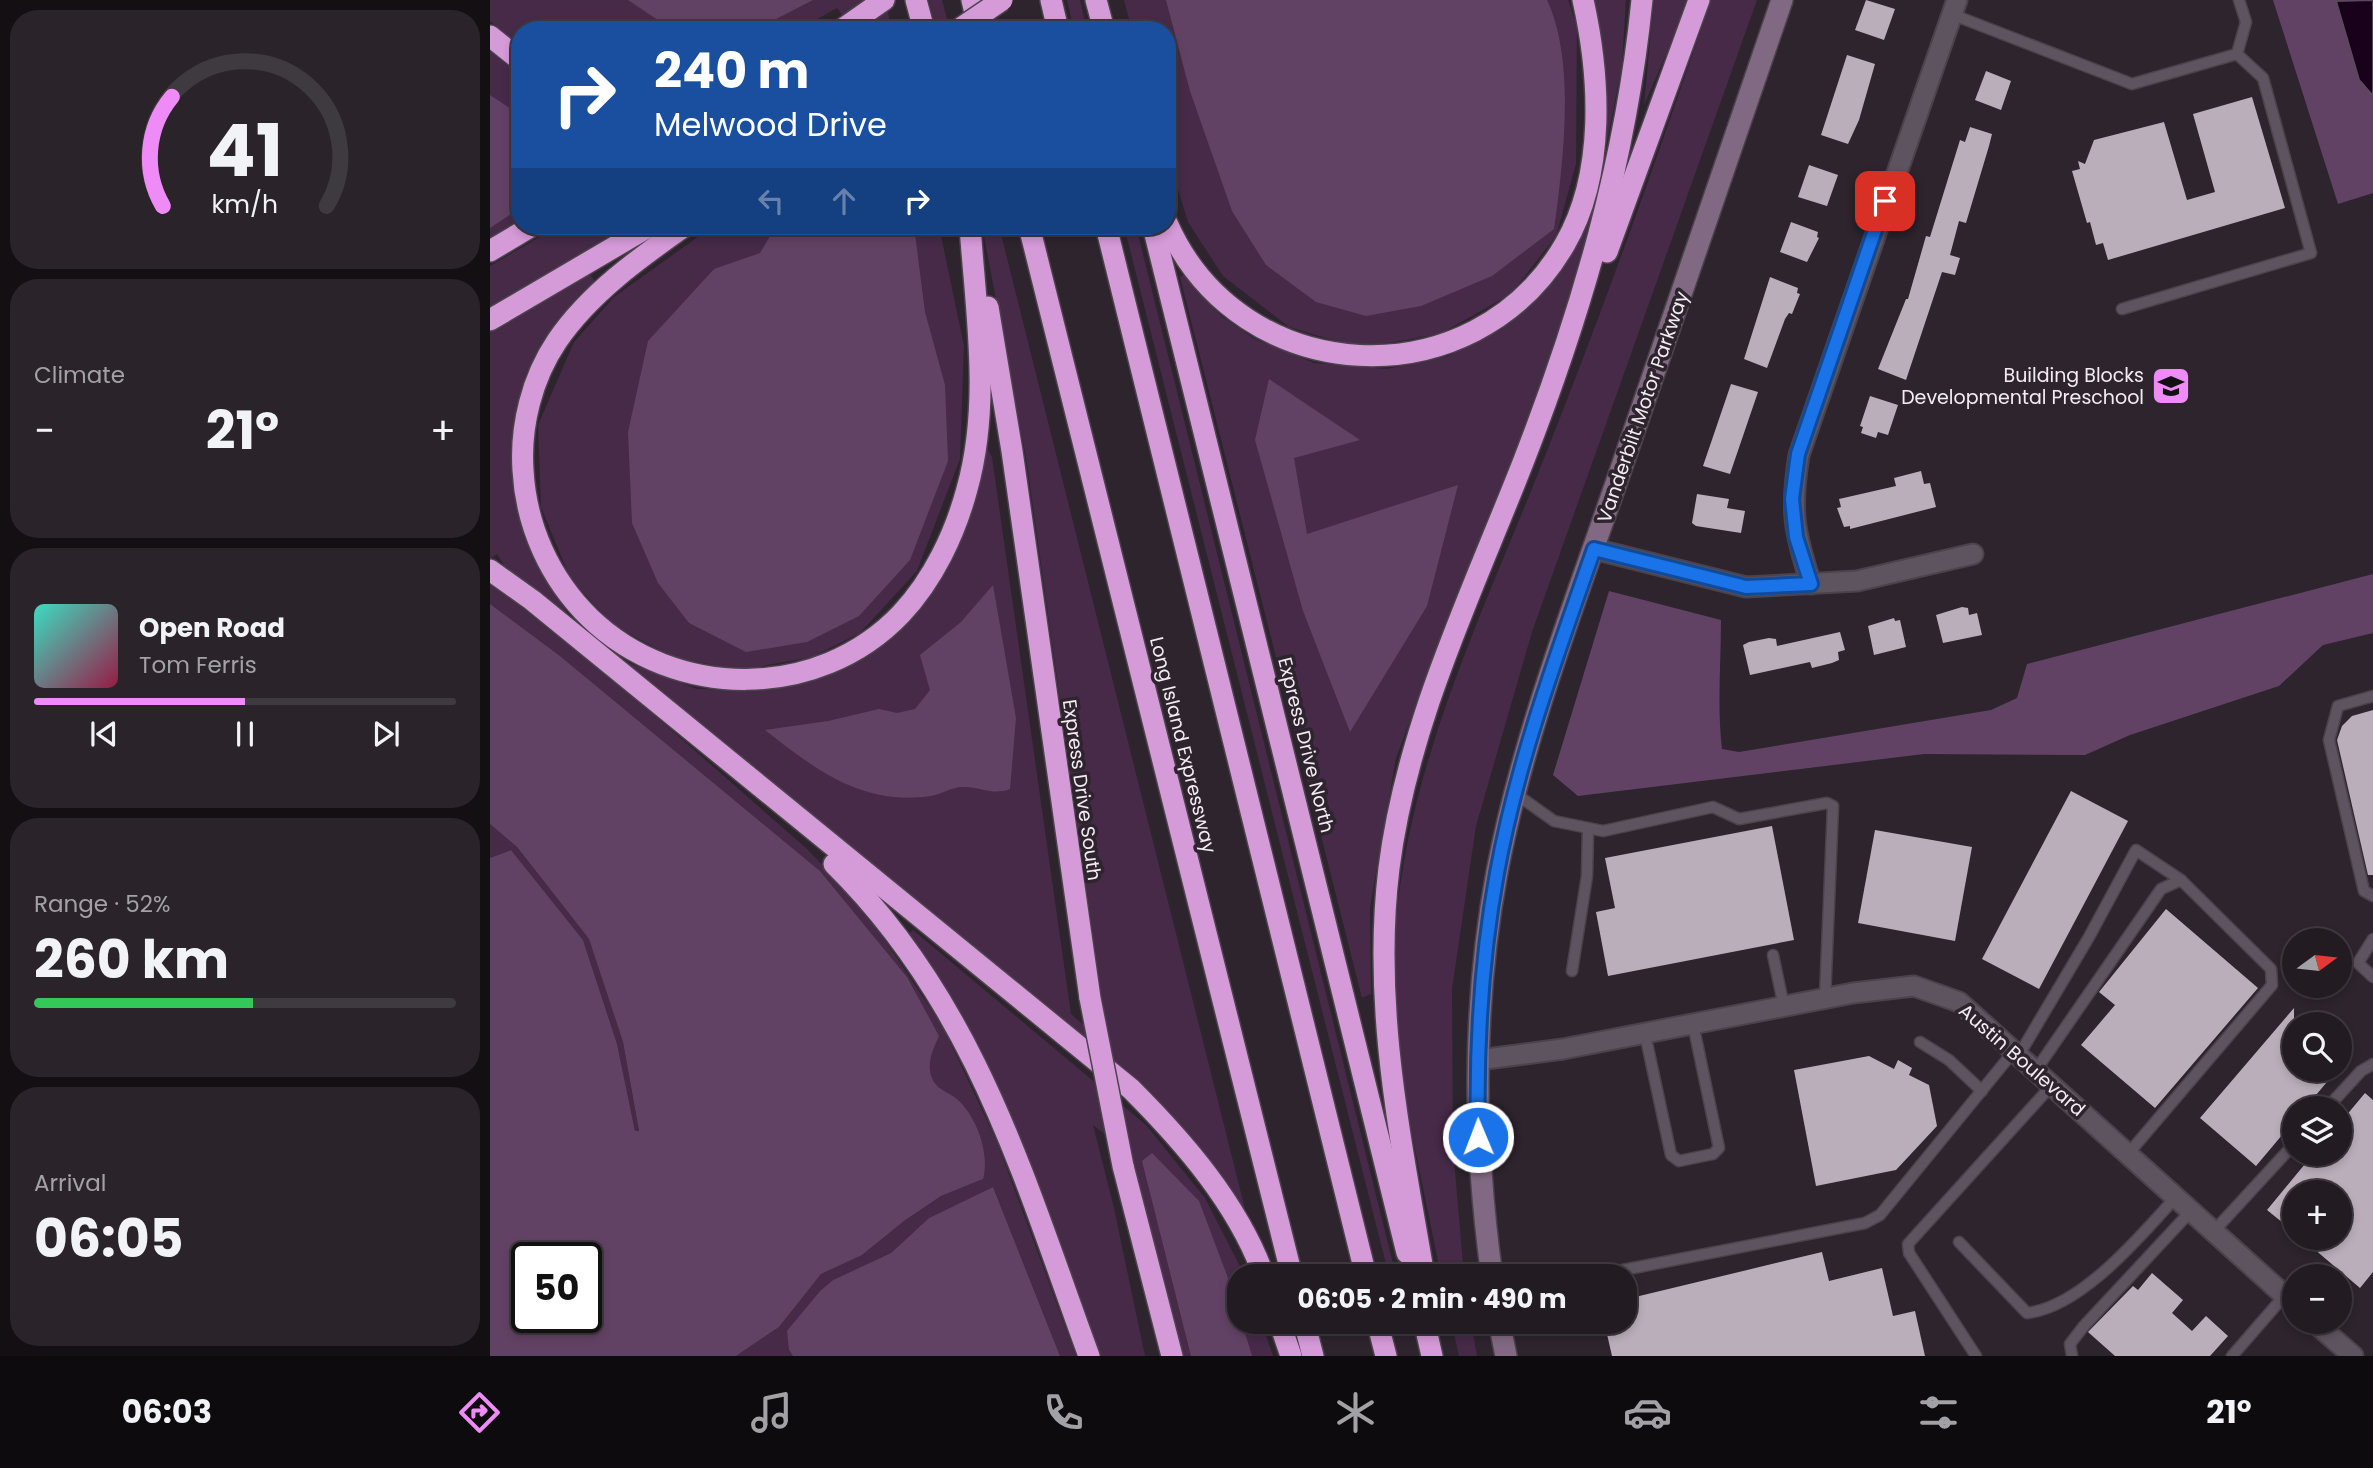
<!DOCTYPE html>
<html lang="en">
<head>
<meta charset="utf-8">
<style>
	:root { --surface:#221b22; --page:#2a242a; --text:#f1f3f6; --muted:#a2a1a5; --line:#3f3940; --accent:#ef8bf6 }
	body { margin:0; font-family:Poppins,sans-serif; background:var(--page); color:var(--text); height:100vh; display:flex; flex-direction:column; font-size:26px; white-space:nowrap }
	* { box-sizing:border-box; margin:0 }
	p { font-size:23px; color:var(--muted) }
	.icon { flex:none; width:38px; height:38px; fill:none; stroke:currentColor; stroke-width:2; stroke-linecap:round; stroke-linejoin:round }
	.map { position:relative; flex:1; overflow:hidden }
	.side { display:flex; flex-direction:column; gap:10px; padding:10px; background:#130f13; width:490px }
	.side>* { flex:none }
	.guide { position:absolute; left:21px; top:21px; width:665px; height:214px; border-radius:28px; box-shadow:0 4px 10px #0003,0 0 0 2px var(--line); background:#1a4fa0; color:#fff; overflow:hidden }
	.needle { width:46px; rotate:75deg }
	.tools { position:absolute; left:1792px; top:928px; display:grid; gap:14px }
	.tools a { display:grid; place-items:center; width:70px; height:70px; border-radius:50%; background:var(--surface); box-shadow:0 4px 10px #0003,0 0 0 2px var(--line); font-size:35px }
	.speed { position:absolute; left:21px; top:1242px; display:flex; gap:14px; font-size:35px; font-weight:700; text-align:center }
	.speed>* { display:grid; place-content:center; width:91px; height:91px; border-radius:50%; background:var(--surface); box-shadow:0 4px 10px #0003,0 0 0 2px var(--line); line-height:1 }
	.speed .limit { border:4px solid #111; border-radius:10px; background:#fff; color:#111 }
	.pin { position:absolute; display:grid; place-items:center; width:60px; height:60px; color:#fff; margin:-30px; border-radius:14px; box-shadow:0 4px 10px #0006 }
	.me { position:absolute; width:77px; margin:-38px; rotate:359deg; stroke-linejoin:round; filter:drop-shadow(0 0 5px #0008) }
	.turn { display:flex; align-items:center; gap:24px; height:147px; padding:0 28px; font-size:32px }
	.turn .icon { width:91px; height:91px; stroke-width:2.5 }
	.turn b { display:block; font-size:49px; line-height:60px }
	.lanes { display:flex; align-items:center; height:66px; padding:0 28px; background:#0003; justify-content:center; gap:35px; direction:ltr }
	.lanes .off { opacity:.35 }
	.big { font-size:52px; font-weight:700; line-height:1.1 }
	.side .widget { flex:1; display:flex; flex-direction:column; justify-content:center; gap:10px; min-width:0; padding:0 24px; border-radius:28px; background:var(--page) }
	.side .dial { align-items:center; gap:0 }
	.dial svg { height:182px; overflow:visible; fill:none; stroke:var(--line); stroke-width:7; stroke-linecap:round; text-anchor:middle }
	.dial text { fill:var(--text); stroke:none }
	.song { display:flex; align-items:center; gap:21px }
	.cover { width:84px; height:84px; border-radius:10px; background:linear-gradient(135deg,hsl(170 70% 55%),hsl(340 70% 35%)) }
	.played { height:7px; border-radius:4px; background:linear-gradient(90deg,var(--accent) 50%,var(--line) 50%) }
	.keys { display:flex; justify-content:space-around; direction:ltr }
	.heat { display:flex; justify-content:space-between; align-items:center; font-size:38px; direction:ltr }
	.charge { height:10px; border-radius:5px; background:linear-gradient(90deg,#34c759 52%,var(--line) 0) }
	.trip { position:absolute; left:737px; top:1264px; width:410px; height:70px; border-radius:28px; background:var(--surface); box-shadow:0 4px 10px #0003,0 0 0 2px var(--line); font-weight:700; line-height:70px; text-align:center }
	.tab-bar { display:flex; height:112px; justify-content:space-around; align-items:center; background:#0e0b0e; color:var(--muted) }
	.tab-bar .icon { width:49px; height:49px }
	.tab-bar .current { color:var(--accent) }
	.tab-bar b { font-size:32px; color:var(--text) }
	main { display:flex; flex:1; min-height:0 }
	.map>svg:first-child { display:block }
	.green { fill:#462a48 }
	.forest { fill:#624264; fill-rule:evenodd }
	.water { fill:#19011b; stroke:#5a485c; stroke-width:2 }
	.building { fill:#baaebb }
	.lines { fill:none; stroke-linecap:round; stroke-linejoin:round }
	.lane-casing { stroke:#4b434b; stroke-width:13 }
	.street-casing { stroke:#4b434b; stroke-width:23 }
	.secondary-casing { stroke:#4b434b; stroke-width:24 }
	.highway-casing { stroke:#4b434b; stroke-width:24 }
	.lane { stroke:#5e545f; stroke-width:10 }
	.street { stroke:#5e545f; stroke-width:19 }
	.secondary { stroke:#826983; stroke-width:21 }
	.highway { stroke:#d59ad8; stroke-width:21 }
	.highway-bridge-casing { stroke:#4b434b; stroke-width:24; stroke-linecap:butt }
	.highway-bridge { stroke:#d59ad8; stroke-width:21 }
	.route-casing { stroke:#114b97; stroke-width:18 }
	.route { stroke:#1a73e8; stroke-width:12 }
	.labels { text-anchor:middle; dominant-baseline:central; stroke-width:7; stroke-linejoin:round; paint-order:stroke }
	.poi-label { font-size:19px; fill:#f3edf3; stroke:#2d242e; text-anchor:end }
	.street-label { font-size:19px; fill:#f3edf3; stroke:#2d242e }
</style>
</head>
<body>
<main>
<section class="side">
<div class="widget dial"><svg viewBox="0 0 100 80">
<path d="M14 69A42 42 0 1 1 86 69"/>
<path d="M14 69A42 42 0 0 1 18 21" stroke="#ef8bf6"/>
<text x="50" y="56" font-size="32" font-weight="700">41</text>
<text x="50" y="72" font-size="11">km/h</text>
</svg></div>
<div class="widget"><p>Climate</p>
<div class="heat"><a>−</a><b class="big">21°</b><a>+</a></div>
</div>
<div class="widget">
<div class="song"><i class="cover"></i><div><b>Open Road</b><p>Tom Ferris</p></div></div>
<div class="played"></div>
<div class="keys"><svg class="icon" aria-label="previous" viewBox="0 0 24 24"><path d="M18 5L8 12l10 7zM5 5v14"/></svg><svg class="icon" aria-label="pause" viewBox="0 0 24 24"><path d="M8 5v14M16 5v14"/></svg><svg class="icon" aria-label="next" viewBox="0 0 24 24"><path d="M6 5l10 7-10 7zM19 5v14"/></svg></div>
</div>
<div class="widget"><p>Range · 52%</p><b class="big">260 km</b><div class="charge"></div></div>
<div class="widget"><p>Arrival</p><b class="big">06:05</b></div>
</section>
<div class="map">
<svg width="1883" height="1356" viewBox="0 0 1883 1356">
	<rect width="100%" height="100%" fill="#2d242e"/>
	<g class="green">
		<path d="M0,0H395L402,30H363L347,8L308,30H30V46L0,21Z"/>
		<path d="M439,0H452L460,30H446Z"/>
		<path d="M577,0H590L597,30H584Z"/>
		<path d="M634,0H1078L1087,27L1086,164L1066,236L1021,294L950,334L869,348L799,327L733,276L698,222L677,153V30H642Z"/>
		<path d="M1101,0H1136L1132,65L1106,198L1077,314L1019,474L965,602L906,758L880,908L881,994L872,998L690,277L694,275L730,315L763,338L824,363L897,369L958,356L1012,329L1062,282L1098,208Z"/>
		<path d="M1164,0H1200L1154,105Z"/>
		<path d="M1221,0H1267L1042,632L986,826L962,989L963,1147L974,1276H951C929,1161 896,1043 906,924C919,763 992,615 1051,466C1112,313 1168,157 1221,0Z"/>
		<path d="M0,48L30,71V221L0,239Z"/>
		<path d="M68,226H138L0,310V266Z"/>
		<path d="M223,226H449L474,346L470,459L427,571L370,633L322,657L250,670L182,657L122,624L80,578L51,507L48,425L84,342L124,297Z"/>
		<path d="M492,226H509L757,1217L726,1167L630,1072L19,573L7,554L0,559V332L99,273L106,283L26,418V506L45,556L80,618L139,663L207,689L281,690L358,665L420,616L497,448L502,457L581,1014L619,1048L536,457Z"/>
		<path d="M634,226H646L906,1276H899Z"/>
		<path d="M0,582L130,685L316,848L372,906L453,1027L507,1142L586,1356H570L503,1187L439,1218L401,1253L343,1280L330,1291L298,1331L299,1350L303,1356H246L289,1327L331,1274L372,1255L414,1221L451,1196L493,1179L468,1101L447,1087L441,1077L417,977L330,871L70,656L0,604Z"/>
		<path d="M0,824L26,846L99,939L133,1042L149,1132L145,1131L127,1044L93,940L21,850L0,858Z"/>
		<path d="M423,930L656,1125L715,1198L755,1276H749V1321H771L783,1356H690L669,1280L643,1156L603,1125L624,1208L655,1356H603L522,1132L413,939Z"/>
		<path d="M961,1321H981L987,1356H969Z"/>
	</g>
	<g class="forest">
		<path d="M138,0H323L286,19L171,22Z"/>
		<path d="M676,0H1057C1086,62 1073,163 1064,229L1002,276L931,306L876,316L826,302L776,265L742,211L700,91Z"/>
		<path d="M1783,0H1883V193L1848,204Z"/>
		<path d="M0,95L30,115V208L0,228Z"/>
		<path d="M286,226H424L435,312L455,385L458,461L420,560L369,616L317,642L256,652L199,623L168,583L142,523L138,432L158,341L224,269L270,253Z"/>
		<path d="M779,379L870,440L804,458L817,534L968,485L937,606L860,732L813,611L765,440Z"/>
		<path d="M1883,574V633L1833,645L1789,686L1640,735L1595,755L1434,754L1088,796L1063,775L1119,591L1231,620C1231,664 1227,706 1232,749L1249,752L1501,710L1527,698L1537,664Z"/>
		<path d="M503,585L526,718L520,789C502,796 490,786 472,787C462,787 452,794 441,796C372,806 326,770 275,730L338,721L389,709L407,713L425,709L440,690L430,655L471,622Z"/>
		<path d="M0,604L70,656L330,871L417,977L449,1036C443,1050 436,1063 442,1078C446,1089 458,1092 467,1099C487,1117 500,1154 493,1179L451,1196L414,1221L372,1255L331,1274L289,1327L246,1356H0V858L21,850L93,940L127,1044L145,1131H149L133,1042L99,939L27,847L0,824ZM96,1258V1318H37V1258Z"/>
		<path d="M662,1153L709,1201L741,1286L762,1356H701L652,1161Z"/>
		<path d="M503,1187L570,1356H303L299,1350L297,1331L330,1291L343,1280L401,1253L439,1218Z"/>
	</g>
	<path class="water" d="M1883,0V93L1882,95L1869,80L1846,1Z"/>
	<g class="building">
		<path d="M1376,0L1405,9L1394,40L1365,30Z"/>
		<path d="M1357,55L1385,64L1369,120L1358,144L1331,135Z"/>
		<path d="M1496,71L1521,81L1511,110L1485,100Z"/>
		<path d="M1762,97L1795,208L1618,260L1613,243L1606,245L1600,222L1597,223L1582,171L1590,169L1588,161L1595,164L1604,140L1674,122L1697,200L1725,192L1703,114Z"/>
		<path d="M1480,127L1502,134L1499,146L1476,223L1469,221L1460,255L1470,258L1465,275L1452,272L1416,380L1388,369L1416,299H1418L1436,236L1440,237L1470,140L1475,142Z"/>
		<path d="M1319,165L1348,175L1337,206L1308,197Z"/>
		<path d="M1301,222L1328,232L1327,237L1329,238L1317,262L1290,252Z"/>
		<path d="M1280,277L1308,288L1307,293L1310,294L1302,314L1299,313L1295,319L1277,368L1254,359Z"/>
		<path d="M1241,384L1268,392L1240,474L1213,466Z"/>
		<path d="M1380,396L1408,405L1398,435L1388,432L1386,438L1371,433L1373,427L1370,426Z"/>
		<path d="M1431,471L1434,484L1440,483L1446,507L1360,529V526L1354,527L1347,508L1351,507L1349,499L1406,486L1404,478Z"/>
		<path d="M1207,494L1239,499L1237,508L1255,511L1251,533L1206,526L1202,523Z"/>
		<path d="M1472,607L1478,608L1479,615L1487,613L1492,635L1453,643L1446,615Z"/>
		<path d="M1404,618L1405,621L1410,620L1416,647L1384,655L1378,626Z"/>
		<path d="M1350,632L1355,650L1348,652L1349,660L1342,663L1322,668L1320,662L1260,675L1253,645L1259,642L1279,638L1286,639L1287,646Z"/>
		<path d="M1883,710V875H1878L1847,740L1852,726L1862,716Z"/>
		<path d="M1581,791L1638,821L1549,989L1492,959Z"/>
		<path d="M1282,826L1304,940L1118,976L1106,912L1125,908L1115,858Z"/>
		<path d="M1385,830L1482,847L1465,941L1368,923Z"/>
		<path d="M1676,909L1768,988L1665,1108L1591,1045L1625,1005L1609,992Z"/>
		<path d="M1804,1008V1069H1848L1815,1108H1804V1121L1766,1166L1710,1118Z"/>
		<path d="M1379,1056L1404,1069L1408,1060L1422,1068L1419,1075L1439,1085L1447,1126L1406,1170L1326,1186L1304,1070Z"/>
		<path d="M1875,1093L1883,1100V1272L1870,1288L1810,1237H1850V1192H1804V1232L1777,1210L1824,1153H1850V1123Z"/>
		<path d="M1332,1252L1339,1281L1392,1268L1403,1316L1425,1311L1435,1356H1122L1114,1321H1134V1310L1144,1308L1141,1298Z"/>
		<path d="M1662,1273L1693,1300L1682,1313L1702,1331L1716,1316L1738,1336L1720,1356H1625L1598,1332L1643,1286L1648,1290Z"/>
	</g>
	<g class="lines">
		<g class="lane-casing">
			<g id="lane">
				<path d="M1461,14L1642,84L1747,54"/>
				<path d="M1632,309L1821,253L1773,78L1747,54L1756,22L1749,0"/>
				<path d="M1883,696L1848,706L1839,740L1874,891L1883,896"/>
				<path d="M1026,794L1064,821L1113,831L1223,807L1249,819L1337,803L1343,806L1335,998"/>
				<path d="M1883,939L1868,963L1883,977"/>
				<path d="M1283,955L1294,1007"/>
				<path d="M1082,971L1097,876L1098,829"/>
				<path d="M1155,1034L1181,1155L1189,1161L1223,1154L1229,1148L1203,1024"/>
				<path d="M1430,1042L1459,1060L1492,1091"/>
				<path d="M1529,1055L1599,937L1646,850L1691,880"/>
				<path d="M1546,1070L1671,889L1691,880L1781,969L1782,985L1638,1154"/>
				<path d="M1837,1108L1871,1071L1883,1064"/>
				<path d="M1724,1231L1804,1144"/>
				<path d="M1469,1242L1537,1313C1592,1307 1651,1235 1686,1197"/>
				<path d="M1102,1276L1375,1223L1390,1215L1524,1051"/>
				<path d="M1486,1356L1419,1253L1418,1244L1562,1085"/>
				<path d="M1582,1356L1580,1344L1593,1327L1701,1211"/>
				<path d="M1742,1356L1795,1295"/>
			</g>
		</g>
		<g class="street-casing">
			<g id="street">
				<path d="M1104,549L1256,587L1367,581L1483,554"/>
				<path d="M1321,584C1304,531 1300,511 1309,455L1467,0"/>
				<path d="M988,1060L1073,1049L1363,993L1424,986L1469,1002L1804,1304"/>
				<path d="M1823,1321L1863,1356"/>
			</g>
		</g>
		<g class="secondary-casing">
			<g id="secondary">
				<path d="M1002,1276C983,1141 982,1006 1007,872C1033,735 1085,603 1130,472C1184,314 1238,157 1292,0"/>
				<path d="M1009,1321L1016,1356"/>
			</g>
		</g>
		<g class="highway-casing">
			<g id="highway">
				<path d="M426,0L434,30"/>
				<path d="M482,0L489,30"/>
				<path d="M561,0L568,30"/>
				<path d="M606,0L614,30"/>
				<path d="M351,30L394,0"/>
				<path d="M0,36L30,60"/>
				<path d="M677,223C750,390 984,402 1075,244C1116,173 1110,76 1093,0"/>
				<path d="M195,226C149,258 99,294 67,341C42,378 30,426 33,470C36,526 60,579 100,618C185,700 328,701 411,614C443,580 465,534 477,489C501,403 486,314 480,226"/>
				<path d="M539,226L802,1276"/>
				<path d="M616,226L876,1276"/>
				<path d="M663,226L917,1253"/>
				<path d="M0,251L42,226"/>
				<path d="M1117,252L1209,0"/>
				<path d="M498,307L522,451L600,998"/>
				<path d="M0,320L160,226"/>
				<path d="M0,570L42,600L641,1089C694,1142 748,1204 774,1276"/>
				<path d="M344,864C485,1003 533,1176 599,1356"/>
				<path d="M633,1166L682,1356"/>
				<path d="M934,1276C911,1140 882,1006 899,868C917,725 982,593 1034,460C1092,311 1136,160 1152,0"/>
				<path d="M789,1321L801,1356"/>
				<path d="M814,1321L823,1356"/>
				<path d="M887,1321L896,1356"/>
				<path d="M934,1321L942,1356"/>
			</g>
		</g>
		<use href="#lane" class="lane"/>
		<use href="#street" class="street"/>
		<use href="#secondary" class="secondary"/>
		<use href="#highway" class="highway"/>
		<g class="highway-bridge-casing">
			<g id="highway-bridge">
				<path d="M468,30L512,0"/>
				<path d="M600,998L633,1166"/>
			</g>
		</g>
		<use href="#highway-bridge" class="highway-bridge"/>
	</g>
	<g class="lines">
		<g class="route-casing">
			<path id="route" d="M988,1137C986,1049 991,960 1007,873C1027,762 1067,655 1104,549L1256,587L1321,584L1306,537L1302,499L1308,454L1395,201"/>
		</g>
		<use href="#route" class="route"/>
	</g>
	<defs>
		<g id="school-square" transform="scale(2.0125)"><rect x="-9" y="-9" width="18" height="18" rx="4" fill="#ef8bf6" stroke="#2d242e"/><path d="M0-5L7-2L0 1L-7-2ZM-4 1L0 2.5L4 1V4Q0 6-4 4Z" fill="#111"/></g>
	</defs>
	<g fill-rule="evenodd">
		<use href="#school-square" x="1681" y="386"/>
	</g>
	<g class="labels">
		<g class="poi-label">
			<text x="1654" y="375">Building Blocks<tspan x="1654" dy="22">Developmental Preschool</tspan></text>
		</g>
		<g class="street-label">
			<text transform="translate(1153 407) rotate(-71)">Vanderbilt Motor Parkway</text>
			<text transform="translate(693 745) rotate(76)">Long Island Expressway</text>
			<text transform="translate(816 745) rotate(76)">Express Drive North</text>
			<text transform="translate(592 790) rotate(82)">Express Drive South</text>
			<text transform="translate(1532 1060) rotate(41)">Austin Boulevard</text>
		</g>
	</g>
</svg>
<div class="tools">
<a><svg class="needle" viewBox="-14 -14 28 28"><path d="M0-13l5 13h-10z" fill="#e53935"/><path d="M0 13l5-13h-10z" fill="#a2a1a5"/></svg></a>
<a><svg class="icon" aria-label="search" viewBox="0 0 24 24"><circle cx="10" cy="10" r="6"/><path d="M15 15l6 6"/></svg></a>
<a><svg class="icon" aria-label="layers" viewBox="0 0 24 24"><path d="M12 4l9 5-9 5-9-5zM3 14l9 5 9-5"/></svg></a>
<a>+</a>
<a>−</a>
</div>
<div class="speed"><div class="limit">50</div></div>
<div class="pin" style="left:1395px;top:201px;background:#d93025"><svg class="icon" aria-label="arrive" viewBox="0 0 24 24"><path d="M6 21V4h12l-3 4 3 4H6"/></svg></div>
<svg class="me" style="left:988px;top:1137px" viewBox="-20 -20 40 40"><circle r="17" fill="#1a73e8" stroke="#fff" stroke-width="3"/><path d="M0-11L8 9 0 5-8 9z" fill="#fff"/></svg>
<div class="trip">06:05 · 2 min · 490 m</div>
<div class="guide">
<div class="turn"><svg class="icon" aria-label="right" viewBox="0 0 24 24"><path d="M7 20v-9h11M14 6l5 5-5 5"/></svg><div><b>240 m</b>Melwood Drive</div></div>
<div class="lanes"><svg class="icon off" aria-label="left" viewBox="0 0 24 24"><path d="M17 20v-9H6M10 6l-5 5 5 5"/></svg><svg class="icon off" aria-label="ahead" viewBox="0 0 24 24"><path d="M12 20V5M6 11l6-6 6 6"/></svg><svg class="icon" aria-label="right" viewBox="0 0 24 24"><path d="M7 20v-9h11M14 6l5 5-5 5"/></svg></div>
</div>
</div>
</main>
<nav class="tab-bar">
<b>06:03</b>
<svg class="icon current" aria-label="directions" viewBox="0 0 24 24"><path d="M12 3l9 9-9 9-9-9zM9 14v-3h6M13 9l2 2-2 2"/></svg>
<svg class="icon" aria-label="music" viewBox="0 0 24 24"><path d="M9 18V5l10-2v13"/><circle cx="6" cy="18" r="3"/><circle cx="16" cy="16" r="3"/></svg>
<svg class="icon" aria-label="phone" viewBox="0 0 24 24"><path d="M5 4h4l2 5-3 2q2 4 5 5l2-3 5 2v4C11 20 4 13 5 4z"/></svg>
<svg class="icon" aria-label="climate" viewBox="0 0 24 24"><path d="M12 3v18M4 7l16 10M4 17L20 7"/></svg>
<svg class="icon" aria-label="car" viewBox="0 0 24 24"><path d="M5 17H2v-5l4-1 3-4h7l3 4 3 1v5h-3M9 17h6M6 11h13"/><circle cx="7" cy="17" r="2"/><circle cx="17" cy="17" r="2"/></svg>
<svg class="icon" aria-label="filters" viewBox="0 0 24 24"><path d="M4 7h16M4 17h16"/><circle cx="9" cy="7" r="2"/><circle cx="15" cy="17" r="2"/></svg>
<b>21°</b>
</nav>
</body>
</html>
